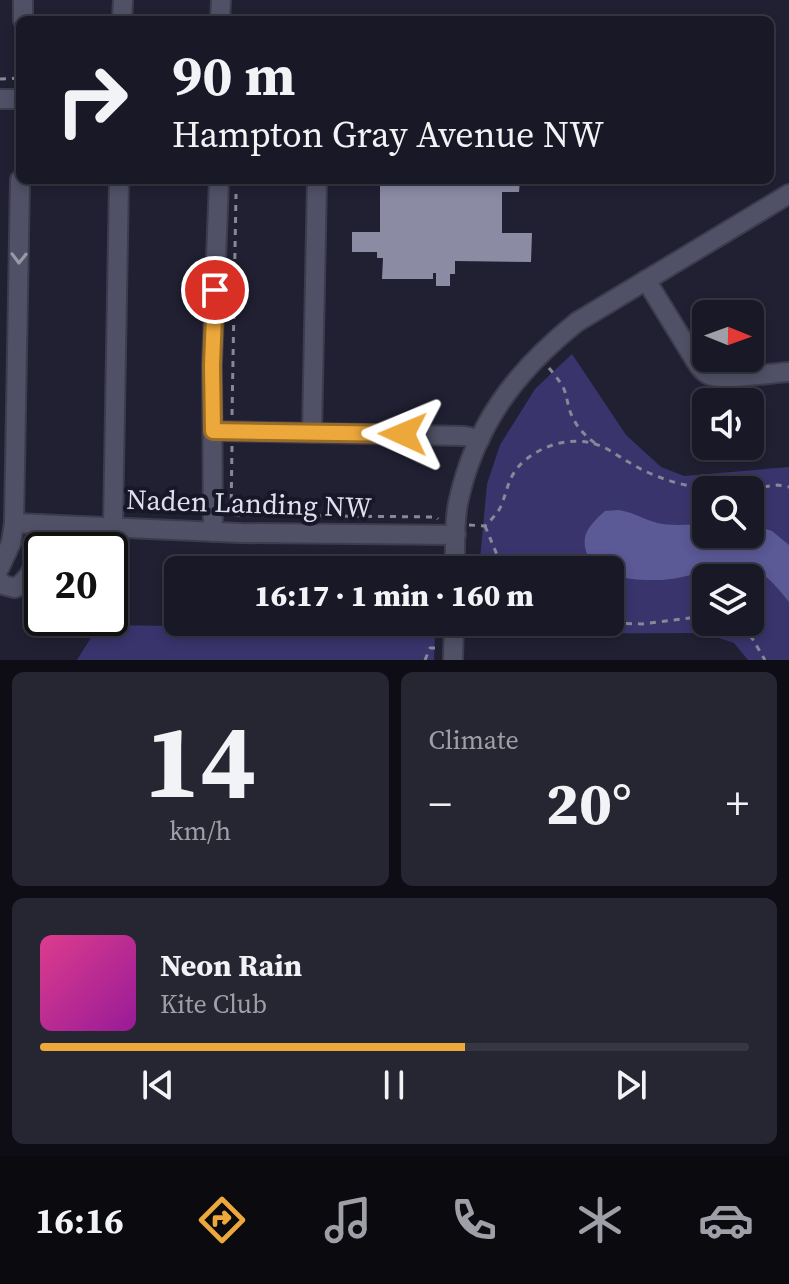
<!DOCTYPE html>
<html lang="en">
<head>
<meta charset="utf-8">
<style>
	:root { --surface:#191826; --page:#262532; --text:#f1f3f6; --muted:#9fa0a7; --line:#373743; --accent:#eda83c }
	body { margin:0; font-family:"Source Serif 4",serif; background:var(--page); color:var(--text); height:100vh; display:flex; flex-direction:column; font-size:30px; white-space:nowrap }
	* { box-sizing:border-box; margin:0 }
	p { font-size:26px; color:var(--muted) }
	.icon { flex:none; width:44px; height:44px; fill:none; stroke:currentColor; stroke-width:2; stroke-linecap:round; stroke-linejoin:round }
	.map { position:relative; height:660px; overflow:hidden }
	.drawer { display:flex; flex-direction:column; gap:12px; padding:12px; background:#0e0d15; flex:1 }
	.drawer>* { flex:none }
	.guide { position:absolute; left:16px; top:16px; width:758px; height:168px; border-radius:12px; box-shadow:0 4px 12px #0003,0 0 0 2px var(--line); background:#191826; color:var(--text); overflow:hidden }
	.needle { width:52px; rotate:91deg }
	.tools { position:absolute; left:692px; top:300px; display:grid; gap:16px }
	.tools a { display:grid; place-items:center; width:72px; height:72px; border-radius:12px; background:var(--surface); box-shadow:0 4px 12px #0003,0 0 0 2px var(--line); font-size:40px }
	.speed { position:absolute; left:24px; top:532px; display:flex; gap:16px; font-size:40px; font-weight:700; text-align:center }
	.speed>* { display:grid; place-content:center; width:104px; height:104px; border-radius:50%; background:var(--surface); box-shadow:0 4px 12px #0003,0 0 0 2px var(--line); line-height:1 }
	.speed .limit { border:4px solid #111; border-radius:12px; background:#fff; color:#111 }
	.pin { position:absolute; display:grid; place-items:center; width:68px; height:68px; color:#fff; margin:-34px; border:4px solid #fff; border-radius:50%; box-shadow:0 2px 8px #0007 }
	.me { position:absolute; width:88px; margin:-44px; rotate:271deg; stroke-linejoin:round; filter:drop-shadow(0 0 6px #0008) }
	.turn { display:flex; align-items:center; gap:28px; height:168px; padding:0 24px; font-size:36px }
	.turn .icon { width:104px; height:104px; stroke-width:2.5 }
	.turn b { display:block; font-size:56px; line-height:68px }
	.big { font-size:60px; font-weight:800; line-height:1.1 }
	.drawer .widget { flex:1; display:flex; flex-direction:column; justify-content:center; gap:12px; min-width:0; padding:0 28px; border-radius:12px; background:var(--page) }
	.drawer .dial { align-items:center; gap:0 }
	.dial b { font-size:104px; line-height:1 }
	.song { display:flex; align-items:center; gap:24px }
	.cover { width:96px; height:96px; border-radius:12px; background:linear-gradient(135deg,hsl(330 70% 55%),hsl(300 70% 35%)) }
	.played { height:8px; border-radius:4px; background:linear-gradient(90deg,var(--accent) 60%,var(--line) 60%) }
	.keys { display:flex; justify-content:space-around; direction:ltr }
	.heat { display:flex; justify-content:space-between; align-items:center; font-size:44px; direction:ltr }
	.drawer .tiles { flex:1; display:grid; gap:12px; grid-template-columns:1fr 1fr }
	.widget:last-child { grid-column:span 2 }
	.trip { position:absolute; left:164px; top:556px; width:460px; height:80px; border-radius:12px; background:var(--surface); box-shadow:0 4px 12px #0003,0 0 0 2px var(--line); font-weight:800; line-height:80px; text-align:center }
	.tabs { display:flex; height:128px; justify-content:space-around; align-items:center; background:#0a0a0f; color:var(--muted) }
	.tabs .icon { width:56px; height:56px }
	.tabs .active { color:var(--accent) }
	.tabs b { font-size:36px; color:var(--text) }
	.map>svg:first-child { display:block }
	.green { fill:#39346c; fill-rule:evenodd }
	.water { fill:#5b5996 }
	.building { fill:#8b8ca4 }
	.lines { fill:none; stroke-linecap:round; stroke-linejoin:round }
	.minor-casing { stroke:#3d3c4c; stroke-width:22 }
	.path { stroke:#878797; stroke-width:3; stroke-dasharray:6 6; stroke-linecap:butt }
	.minor { stroke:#505166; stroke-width:18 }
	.oneway { stroke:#9898a9 }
	.route-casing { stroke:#9a6d27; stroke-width:20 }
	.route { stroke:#eda83c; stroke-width:14 }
	.labels { text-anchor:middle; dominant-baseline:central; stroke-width:8; stroke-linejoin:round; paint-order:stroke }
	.street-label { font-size:28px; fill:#dfdfec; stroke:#171729 }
</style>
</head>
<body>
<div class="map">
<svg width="789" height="660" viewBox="0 0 789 660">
	<rect width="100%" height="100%" fill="#212033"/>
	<g class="green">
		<path d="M572,354L626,435L661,467L684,476L789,467V660H748L734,643L704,633L476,634L477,622H610V570H479L487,484L500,445L535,389ZM706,490H750V534H706ZM706,578H750V622H706Z"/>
		<path d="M108,625L435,630L434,660H77L92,636Z"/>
	</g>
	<path class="water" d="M619,510C631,512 640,517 651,521C668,527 688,525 706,523V534H750V524L772,531L789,545V602C733,529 722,580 655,580C643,580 630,580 618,576C605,571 609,565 591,563C578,538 586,528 605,511Z"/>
	<path class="building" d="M380,180H520L519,192H502V233H532L531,262L455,261V274H450V286H436V273H433V279H382L383,258H377V252H352V232H380Z"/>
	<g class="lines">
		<g class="minor-casing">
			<g id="minor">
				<path d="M23,20V0"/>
				<path d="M122,20L123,0"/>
				<path d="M220,20L221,0"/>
				<path d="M0,99H20"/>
				<path d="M646,280L692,355C697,363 701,371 709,375C723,381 772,373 789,372"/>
				<path d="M213,431L464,436L480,439"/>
				<path d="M312,433L317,180"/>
				<path d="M14,523L241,533L456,535"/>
				<path d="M113,527L119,180"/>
				<path d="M213,532L212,365L219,180"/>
				<path d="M0,567L11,543L14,523L20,180"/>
				<path d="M455,570C455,548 454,524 458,503C475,424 516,371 577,322L789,194"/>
				<path d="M0,581L3,585L15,588C37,576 40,546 41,524"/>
				<path d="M453,660L454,622"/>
			</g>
		</g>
		<g class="path">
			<path d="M0,79L20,78"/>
			<path d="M549,368C554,374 560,381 564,389C568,400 568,410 574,420C579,430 587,437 596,444"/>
			<path d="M232,415L236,194"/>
			<path d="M232,446L231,515L436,517L438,519"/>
			<path d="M740,490L778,485L789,487"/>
			<path d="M469,525L485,526C491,520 498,513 501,506C508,489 508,476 523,462C547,441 581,434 609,450C622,458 634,466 647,472C671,483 694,488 720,490"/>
			<path d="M485,526L500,562L505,570"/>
			<path d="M578,622L642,624L706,616"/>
			<path d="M730,622L752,638L765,660"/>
			<path d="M425,660L430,648H437"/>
		</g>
		<use href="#minor" class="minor"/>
	</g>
	<defs><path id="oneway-chevron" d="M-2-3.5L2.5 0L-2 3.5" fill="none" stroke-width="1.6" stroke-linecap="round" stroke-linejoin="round" transform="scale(2)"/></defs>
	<use class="oneway" href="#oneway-chevron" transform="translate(19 258) rotate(91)"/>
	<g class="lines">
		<g class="route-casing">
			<path id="route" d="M215,290L212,365L213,431L403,434"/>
		</g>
		<use href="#route" class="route"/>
	</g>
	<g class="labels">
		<g class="street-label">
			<text transform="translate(249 503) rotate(2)">Naden Landing NW</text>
		</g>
	</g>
</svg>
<div class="tools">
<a><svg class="needle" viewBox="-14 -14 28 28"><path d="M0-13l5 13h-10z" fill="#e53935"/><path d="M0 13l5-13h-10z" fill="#9fa0a7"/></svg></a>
<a><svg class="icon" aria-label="sound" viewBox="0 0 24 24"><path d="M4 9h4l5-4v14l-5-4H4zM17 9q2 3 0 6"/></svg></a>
<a><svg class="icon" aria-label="search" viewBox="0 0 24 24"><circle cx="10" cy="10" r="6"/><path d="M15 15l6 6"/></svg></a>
<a><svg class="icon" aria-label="layers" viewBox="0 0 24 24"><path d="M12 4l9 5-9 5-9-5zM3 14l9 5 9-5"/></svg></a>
</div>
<div class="speed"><div class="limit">20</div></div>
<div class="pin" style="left:215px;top:290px;background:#d93025"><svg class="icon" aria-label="arrive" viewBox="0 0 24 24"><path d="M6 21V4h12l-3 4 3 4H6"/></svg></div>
<svg class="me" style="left:403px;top:434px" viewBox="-20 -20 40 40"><path d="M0-17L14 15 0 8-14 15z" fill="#eda83c" stroke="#fff" stroke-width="4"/></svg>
<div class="trip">16:17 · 1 min · 160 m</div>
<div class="guide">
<div class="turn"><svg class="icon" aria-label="right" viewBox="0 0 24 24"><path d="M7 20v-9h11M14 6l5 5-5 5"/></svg><div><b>90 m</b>Hampton Gray Avenue NW</div></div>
</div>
</div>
<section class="drawer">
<div class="tiles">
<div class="widget dial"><b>14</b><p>km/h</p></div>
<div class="widget"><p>Climate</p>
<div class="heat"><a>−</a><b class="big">20°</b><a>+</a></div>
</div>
<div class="widget">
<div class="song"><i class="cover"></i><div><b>Neon Rain</b><p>Kite Club</p></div></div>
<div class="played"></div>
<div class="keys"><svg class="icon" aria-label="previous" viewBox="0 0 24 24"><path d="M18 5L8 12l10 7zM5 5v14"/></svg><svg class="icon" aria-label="pause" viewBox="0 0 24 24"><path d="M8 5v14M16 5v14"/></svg><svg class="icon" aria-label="next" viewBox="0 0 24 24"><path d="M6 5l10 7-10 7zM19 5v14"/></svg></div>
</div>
</div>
</section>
<nav class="tabs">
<b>16:16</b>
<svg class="icon active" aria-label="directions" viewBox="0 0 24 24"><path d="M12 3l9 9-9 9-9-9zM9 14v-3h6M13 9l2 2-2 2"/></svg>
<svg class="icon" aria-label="music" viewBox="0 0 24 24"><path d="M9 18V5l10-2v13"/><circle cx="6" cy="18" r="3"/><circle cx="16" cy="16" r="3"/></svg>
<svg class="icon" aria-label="phone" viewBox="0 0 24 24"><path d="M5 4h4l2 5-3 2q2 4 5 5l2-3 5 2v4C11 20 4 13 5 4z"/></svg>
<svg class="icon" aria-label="climate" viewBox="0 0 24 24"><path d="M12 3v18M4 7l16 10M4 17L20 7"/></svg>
<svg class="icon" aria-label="car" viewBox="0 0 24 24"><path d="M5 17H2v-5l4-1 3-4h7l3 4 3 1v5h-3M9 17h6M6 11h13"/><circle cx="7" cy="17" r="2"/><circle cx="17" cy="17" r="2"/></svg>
</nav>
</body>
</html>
